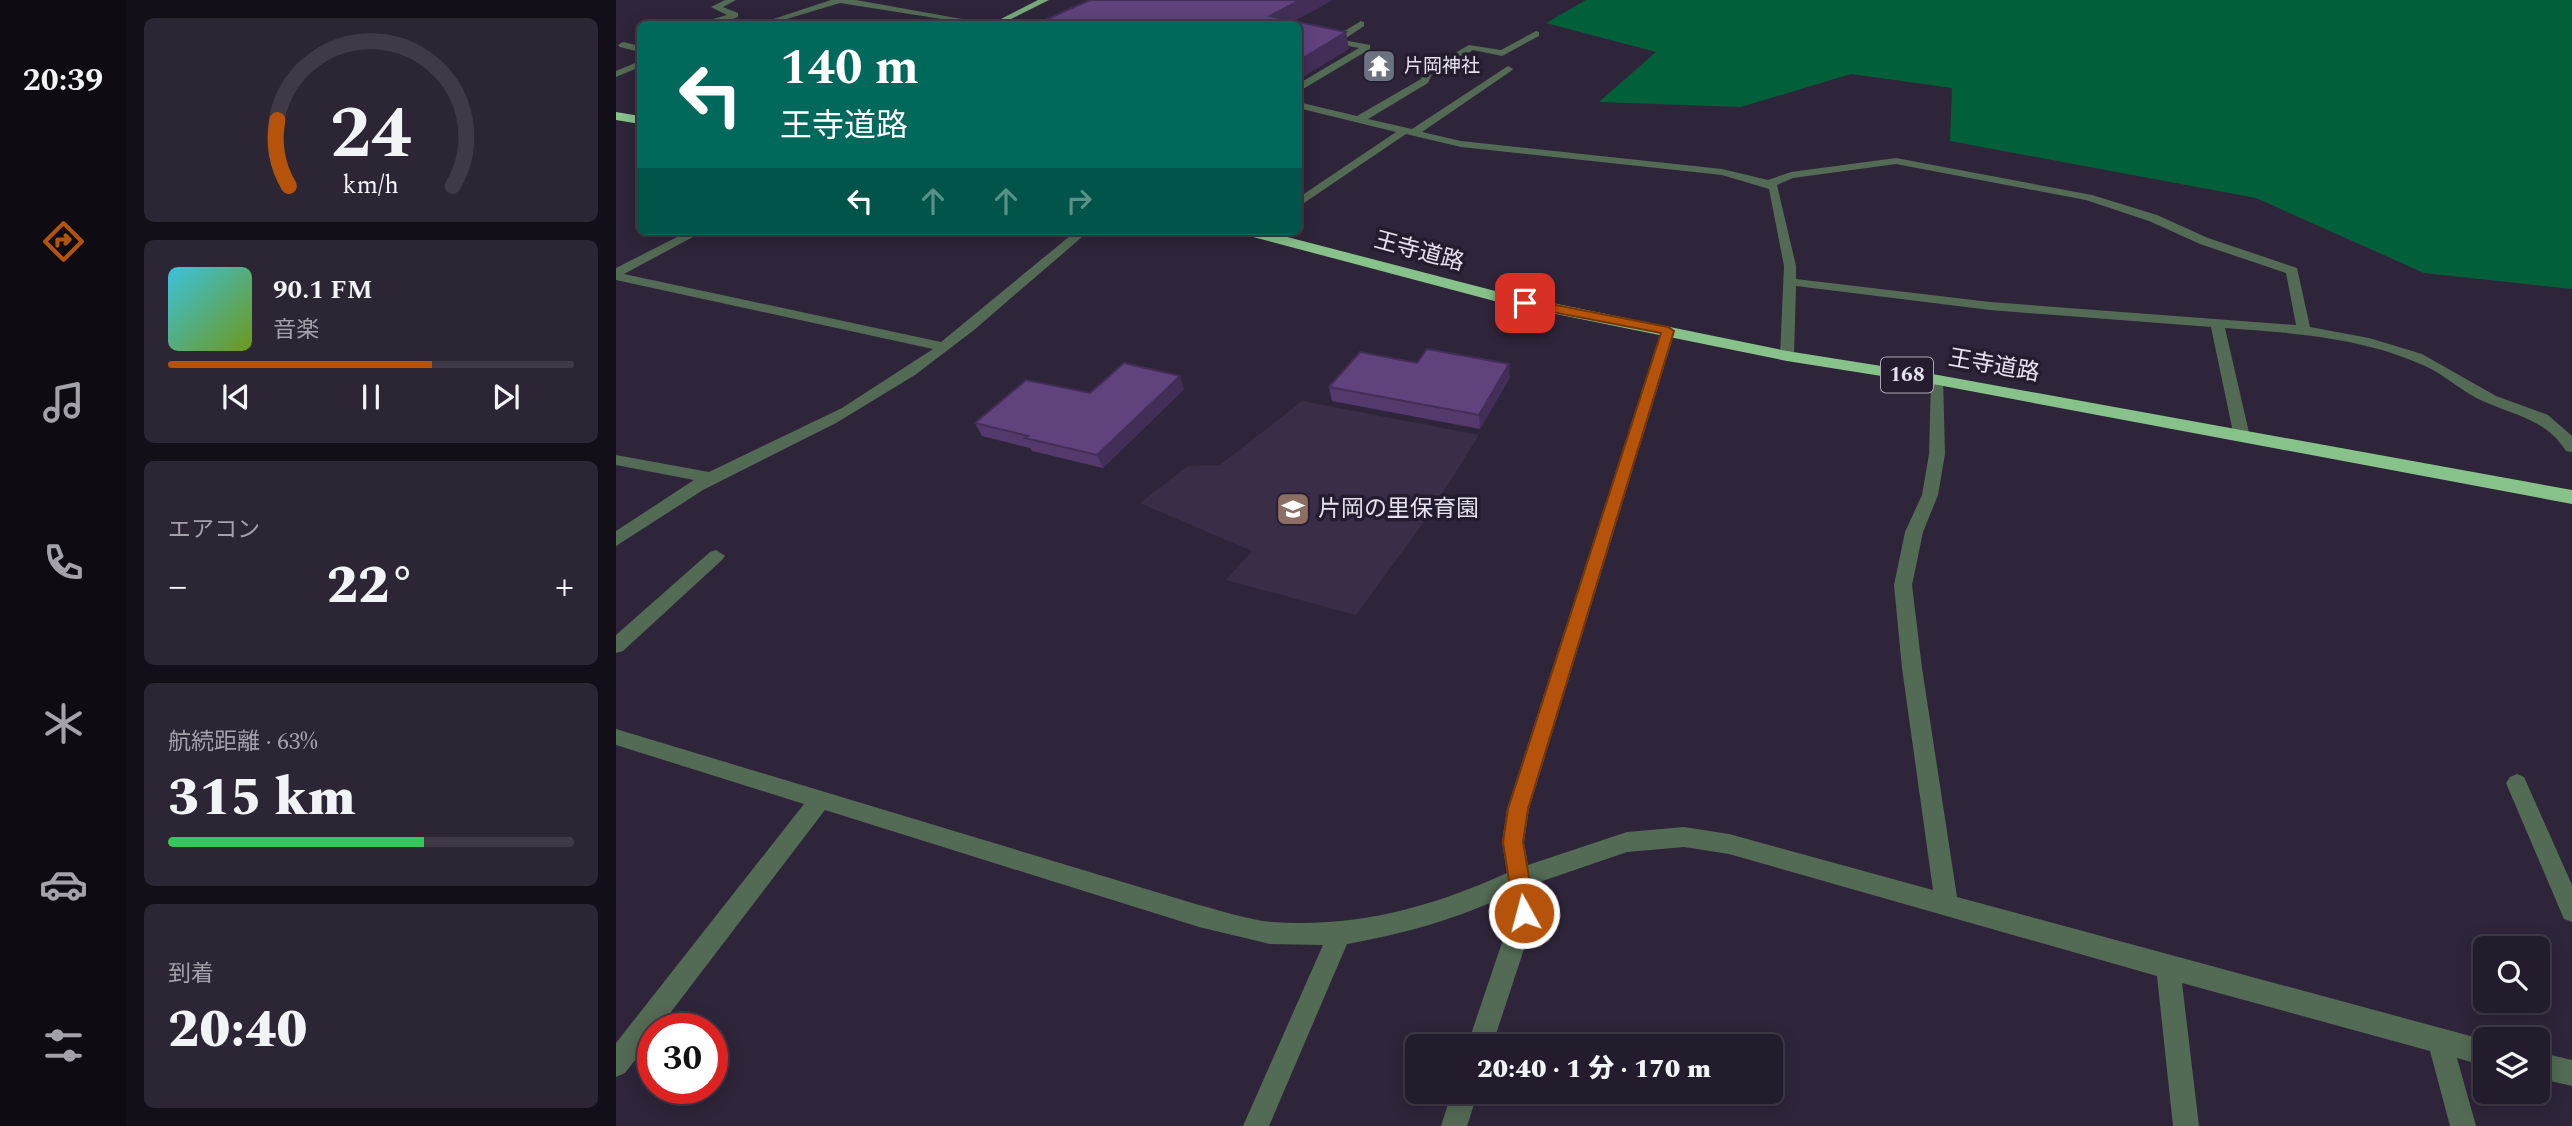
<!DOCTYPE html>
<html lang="ja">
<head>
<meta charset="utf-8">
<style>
	:root { --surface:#231c2c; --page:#2b2534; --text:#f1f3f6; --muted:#a3a1a9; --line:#403a48; --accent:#b45309 }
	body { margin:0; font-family:Spectral,"Noto Sans JP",serif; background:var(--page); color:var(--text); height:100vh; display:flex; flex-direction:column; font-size:26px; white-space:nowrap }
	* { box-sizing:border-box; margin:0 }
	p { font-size:23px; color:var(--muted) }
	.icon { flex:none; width:38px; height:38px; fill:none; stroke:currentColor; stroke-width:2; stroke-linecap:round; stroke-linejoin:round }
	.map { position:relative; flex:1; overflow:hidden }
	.drawer { display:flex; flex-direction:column; gap:18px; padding:18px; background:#130f18; width:490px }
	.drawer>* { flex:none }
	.top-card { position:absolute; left:21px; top:21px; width:665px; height:214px; border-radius:10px; box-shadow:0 4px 18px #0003,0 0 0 2px var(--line); background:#00695c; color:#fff; overflow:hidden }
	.buttons { position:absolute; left:1857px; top:936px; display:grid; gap:14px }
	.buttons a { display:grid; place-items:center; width:77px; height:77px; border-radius:10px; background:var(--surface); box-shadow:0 4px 18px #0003,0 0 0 2px var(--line); font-size:35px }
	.speed { position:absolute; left:21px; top:1013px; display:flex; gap:14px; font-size:35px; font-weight:700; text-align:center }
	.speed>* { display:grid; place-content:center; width:91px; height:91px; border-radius:50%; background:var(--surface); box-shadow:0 4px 18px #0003,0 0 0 2px var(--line); line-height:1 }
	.speed .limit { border:10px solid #d22; background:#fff; color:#111 }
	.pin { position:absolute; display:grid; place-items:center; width:60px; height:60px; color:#fff; margin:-30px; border-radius:14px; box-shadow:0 4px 10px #0006 }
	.me { position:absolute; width:77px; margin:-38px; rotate:353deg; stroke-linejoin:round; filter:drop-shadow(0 0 5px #0008) }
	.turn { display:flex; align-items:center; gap:24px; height:147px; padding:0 28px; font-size:32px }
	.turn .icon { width:91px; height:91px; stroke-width:2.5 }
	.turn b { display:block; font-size:49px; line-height:60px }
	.lanes { display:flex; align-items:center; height:66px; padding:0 28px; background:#0003; justify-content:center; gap:35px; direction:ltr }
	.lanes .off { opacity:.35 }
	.big { font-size:52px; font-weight:800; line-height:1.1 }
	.drawer .tile { flex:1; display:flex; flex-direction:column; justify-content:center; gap:10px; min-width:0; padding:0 24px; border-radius:10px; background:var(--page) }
	.drawer .dial { align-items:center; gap:0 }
	.dial svg { height:182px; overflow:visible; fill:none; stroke:var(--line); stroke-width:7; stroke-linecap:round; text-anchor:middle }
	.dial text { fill:var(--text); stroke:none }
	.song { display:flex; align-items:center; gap:21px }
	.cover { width:84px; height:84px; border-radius:10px; background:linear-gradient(135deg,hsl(190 70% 55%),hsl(80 70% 35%)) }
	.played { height:7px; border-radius:4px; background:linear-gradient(90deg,var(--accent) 65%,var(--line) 65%) }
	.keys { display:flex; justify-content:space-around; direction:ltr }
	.heat { display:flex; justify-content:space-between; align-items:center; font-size:38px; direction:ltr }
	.charge { height:10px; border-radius:5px; background:linear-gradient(90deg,#34c759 63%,var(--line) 0) }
	.trip { position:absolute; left:789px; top:1034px; width:378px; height:70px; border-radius:10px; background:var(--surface); box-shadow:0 4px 18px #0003,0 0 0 2px var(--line); font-weight:800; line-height:70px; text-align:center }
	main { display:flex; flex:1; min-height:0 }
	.tab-bar { display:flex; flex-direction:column; width:126px; justify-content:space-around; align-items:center; background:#0e0b12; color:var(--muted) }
	.tab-bar .icon { width:49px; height:49px }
	.tab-bar .current { color:var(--accent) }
	.tab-bar b { font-size:32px; color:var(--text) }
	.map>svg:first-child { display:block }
	.built { fill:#3a2d48 }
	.forest { fill:#01603a }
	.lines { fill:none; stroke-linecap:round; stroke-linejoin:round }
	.minor { fill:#536a54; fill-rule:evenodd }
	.major { fill:#79a97b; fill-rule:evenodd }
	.highway { fill:#87c28a; fill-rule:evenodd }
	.wall { fill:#53396c }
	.shaded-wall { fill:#432e58 }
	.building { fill:#60427d; stroke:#432e58; stroke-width:2 }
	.route { fill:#b45309; stroke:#753606; stroke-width:2 }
	.labels { text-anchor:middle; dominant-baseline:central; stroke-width:7; stroke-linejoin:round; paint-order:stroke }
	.far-poi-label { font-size:19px; fill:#e7e0ee; stroke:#251c2f; text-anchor:start }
	.shield { fill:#251c2f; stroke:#ada5b5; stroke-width:2 }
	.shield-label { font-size:21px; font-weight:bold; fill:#e7e0ee }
	.street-label { font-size:23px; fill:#e7e0ee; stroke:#251c2f }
	.poi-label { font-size:23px; fill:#e7e0ee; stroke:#251c2f; text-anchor:start }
</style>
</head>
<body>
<main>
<nav class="tab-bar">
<b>20:39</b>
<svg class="icon current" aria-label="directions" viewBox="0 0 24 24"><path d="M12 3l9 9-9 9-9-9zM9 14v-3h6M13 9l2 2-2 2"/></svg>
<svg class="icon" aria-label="music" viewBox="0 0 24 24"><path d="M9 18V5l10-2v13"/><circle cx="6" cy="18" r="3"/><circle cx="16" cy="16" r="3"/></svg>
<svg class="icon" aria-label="phone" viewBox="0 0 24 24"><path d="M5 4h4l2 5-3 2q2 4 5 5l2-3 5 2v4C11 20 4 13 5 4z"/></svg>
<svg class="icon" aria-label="climate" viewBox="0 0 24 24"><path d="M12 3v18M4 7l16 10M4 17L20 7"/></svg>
<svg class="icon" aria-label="car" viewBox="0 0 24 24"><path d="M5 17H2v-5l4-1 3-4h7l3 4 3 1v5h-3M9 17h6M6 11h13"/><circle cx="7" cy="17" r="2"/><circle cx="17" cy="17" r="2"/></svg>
<svg class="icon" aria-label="filters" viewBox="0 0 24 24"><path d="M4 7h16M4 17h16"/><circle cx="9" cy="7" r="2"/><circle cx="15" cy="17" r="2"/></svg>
</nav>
<section class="drawer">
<div class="tile dial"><svg viewBox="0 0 100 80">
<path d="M14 69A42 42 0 1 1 86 69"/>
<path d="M14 69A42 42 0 0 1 9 40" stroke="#b45309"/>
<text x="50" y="56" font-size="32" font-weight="700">24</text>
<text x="50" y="72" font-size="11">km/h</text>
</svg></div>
<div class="tile">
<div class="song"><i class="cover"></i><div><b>90.1 FM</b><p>音楽</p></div></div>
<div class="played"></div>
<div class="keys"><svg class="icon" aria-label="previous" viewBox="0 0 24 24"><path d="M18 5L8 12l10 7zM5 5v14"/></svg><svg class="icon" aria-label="pause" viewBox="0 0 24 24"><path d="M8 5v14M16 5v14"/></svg><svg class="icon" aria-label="next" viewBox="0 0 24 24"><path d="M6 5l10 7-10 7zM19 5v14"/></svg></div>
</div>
<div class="tile"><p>エアコン</p>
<div class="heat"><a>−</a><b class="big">22°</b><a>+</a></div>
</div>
<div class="tile"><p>航続距離 · 63%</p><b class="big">315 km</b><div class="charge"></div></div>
<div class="tile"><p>到着</p><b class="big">20:40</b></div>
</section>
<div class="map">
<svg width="1956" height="1126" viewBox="0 0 1956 1126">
	<rect width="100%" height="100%" fill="#2f253a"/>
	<path class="built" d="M686,401L863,435L812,516L740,615L610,580L636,551L524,503L572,466L604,465Z"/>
	<path class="forest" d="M970,0H1956V289L1808,273L1640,198L1334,141L1336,88L1235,74L1125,107L983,102L1040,52L930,23Z"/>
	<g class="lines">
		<g class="minor">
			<path d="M109,0H120L107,7L122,13V17L103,24H90V21L111,15L95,7Z"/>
			<path d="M215,0H240L374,24H357L224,3L154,24H142Z"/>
			<path d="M745,21L748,22V26L727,40L754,45V49L682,92V84L743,48L682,37V31L717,38Z"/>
			<path d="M920,31L923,32V36L886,56L857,50L816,74L812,83L752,119L796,129L892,66L897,69L895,71L806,132L845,141L1106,169L1152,180L1175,172L1280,158L1476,195L1541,215L1592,238L1681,268L1694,327L1753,338L1806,354L1880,396L1932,415L1956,436V452L1950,451C1930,420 1901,416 1869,402C1847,393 1831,376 1809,366C1746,337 1677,333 1609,328L1634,437L1626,442L1618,437L1595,327L1374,310L1180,286L1178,356L1176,359H1166L1164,356L1168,266L1153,189L1106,175L845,147L790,134L682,207V198L780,132L682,108V102L741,116L805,79L809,70L853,45L885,50ZM1280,164L1470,200L1533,221L1584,244L1670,273L1680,325L1374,302L1180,279V266L1161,185L1177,178Z"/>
			<path d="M7,42L24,46V52L4,47L2,45Z"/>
			<path d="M24,61V67L0,77V71Z"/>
			<path d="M73,231H88L8,274L325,342L460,231H473L358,330L299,375L220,423L87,490L0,546V531L78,480L0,465V455L93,472L226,408L317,349L0,280V268Z"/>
			<path d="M1052,327L1059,331L913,809L908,842L912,865L1011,832L1068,827L1113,834L1317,890L1286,668L1278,585L1289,532L1306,495L1313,454L1315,380L1317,377H1327L1329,454L1322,495L1307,532L1296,585L1306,668L1341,897L1869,1040V1066L1841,1058L1860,1126H1834L1814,1051L1566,983L1583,1126H1557L1541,976L1113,854L1068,847L1011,852L915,885L920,913L876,1046H851L896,913L894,894C838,920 791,933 731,944L653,1126H627L707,945L654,944L583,927L209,810L42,1029H37V1037L9,1073L0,1077V1043L188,804L0,745V729L583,905C607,911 632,920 656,922C740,928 816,907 891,873L886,842L891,809L1045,331Z"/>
			<path d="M100,550L109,556L106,560L7,651L0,653V635L94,552Z"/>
			<path d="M1901,774L1908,777L1956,885V922L1948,919L1890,783L1894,777Z"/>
			<path d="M1922,1052L1956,1060V1086L1922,1078Z"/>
			<path d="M836,1092H862L851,1126H825Z"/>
		</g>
		<path class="major" d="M422,0H433L385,24H375Z"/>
		<g class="highway">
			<path d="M0,112L24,116V124L0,120Z"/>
			<path d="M624,231H648L887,293L1171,351L1322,375L1956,490V504L1322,385L1171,361L886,303L626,234Z"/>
		</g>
	</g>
	<g class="wall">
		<path d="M801,363L894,377L864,429L716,401L713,387Z"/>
		<path d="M568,389L487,468L416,451L414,448L366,436L359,423L474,393Z"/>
	</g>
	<g class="shaded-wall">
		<path d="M684,0H717L673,24L654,16Z"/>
		<path d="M730,32L733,49L682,80V61Z"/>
		<path d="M893,364L894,377L864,429L863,415Z"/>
		<path d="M564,376L568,389L487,468L481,455Z"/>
	</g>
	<g class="building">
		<path d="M474,0H684L654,16L730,32L682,61V24H420Z"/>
		<path d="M811,349L893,364L863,415L713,387L744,352L801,363Z"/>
		<path d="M508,363L564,376L481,455L409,438L412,436L359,423L410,380L474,393Z"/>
	</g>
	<path class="route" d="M909,299L1052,327L1058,331L912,809L907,842L919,913L916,920L908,923L901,920L898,913L887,842L892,809L1045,333L905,306L903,303Z"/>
	<defs>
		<g id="temple-square" transform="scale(1.75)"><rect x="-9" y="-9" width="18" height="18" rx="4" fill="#6b7280" stroke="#251c2f"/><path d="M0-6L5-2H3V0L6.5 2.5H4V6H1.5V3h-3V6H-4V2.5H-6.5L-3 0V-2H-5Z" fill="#fff"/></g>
		<g id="school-square" transform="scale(1.75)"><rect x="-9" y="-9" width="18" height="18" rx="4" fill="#8d6e63" stroke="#251c2f"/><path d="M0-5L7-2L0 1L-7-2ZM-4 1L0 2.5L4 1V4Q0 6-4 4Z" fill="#fff"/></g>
	</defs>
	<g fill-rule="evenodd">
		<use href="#temple-square" x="763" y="66"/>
		<use href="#school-square" x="677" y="509"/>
	</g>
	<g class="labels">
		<g class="far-poi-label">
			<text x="788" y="66">片岡神社</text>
		</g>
		<rect class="shield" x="1265" y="357.5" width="52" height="35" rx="5"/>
		<g class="shield-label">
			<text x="1291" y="375">168</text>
		</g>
		<g class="street-label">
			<text transform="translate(803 252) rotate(15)">王寺道路</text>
			<text transform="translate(1378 366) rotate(10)">王寺道路</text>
		</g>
		<g class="poi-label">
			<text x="702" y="509">片岡の里保育園</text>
		</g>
	</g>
</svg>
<div class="buttons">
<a><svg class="icon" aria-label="search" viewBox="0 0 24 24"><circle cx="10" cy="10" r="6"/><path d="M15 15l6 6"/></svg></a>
<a><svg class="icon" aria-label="layers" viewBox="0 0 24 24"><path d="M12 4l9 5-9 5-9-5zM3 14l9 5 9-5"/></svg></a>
</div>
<div class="speed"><div class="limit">30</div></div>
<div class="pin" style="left:909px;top:303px;background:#d93025"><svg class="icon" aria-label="arrive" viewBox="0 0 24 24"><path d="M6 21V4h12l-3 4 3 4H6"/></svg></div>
<svg class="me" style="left:908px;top:913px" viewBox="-20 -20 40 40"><circle r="17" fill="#b45309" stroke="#fff" stroke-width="3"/><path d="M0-11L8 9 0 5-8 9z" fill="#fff"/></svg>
<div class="trip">20:40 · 1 分 · 170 m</div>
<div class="top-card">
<div class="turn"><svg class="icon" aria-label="left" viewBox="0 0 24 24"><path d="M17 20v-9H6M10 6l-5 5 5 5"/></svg><div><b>140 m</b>王寺道路</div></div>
<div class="lanes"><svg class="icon" aria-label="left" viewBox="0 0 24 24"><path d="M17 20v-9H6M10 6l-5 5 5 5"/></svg><svg class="icon off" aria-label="ahead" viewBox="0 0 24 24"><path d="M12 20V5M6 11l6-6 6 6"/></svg><svg class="icon off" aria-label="ahead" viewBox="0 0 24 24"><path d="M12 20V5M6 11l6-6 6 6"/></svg><svg class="icon off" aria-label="right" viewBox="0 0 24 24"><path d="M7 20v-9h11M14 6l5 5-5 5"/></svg></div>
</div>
</div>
</main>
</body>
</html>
